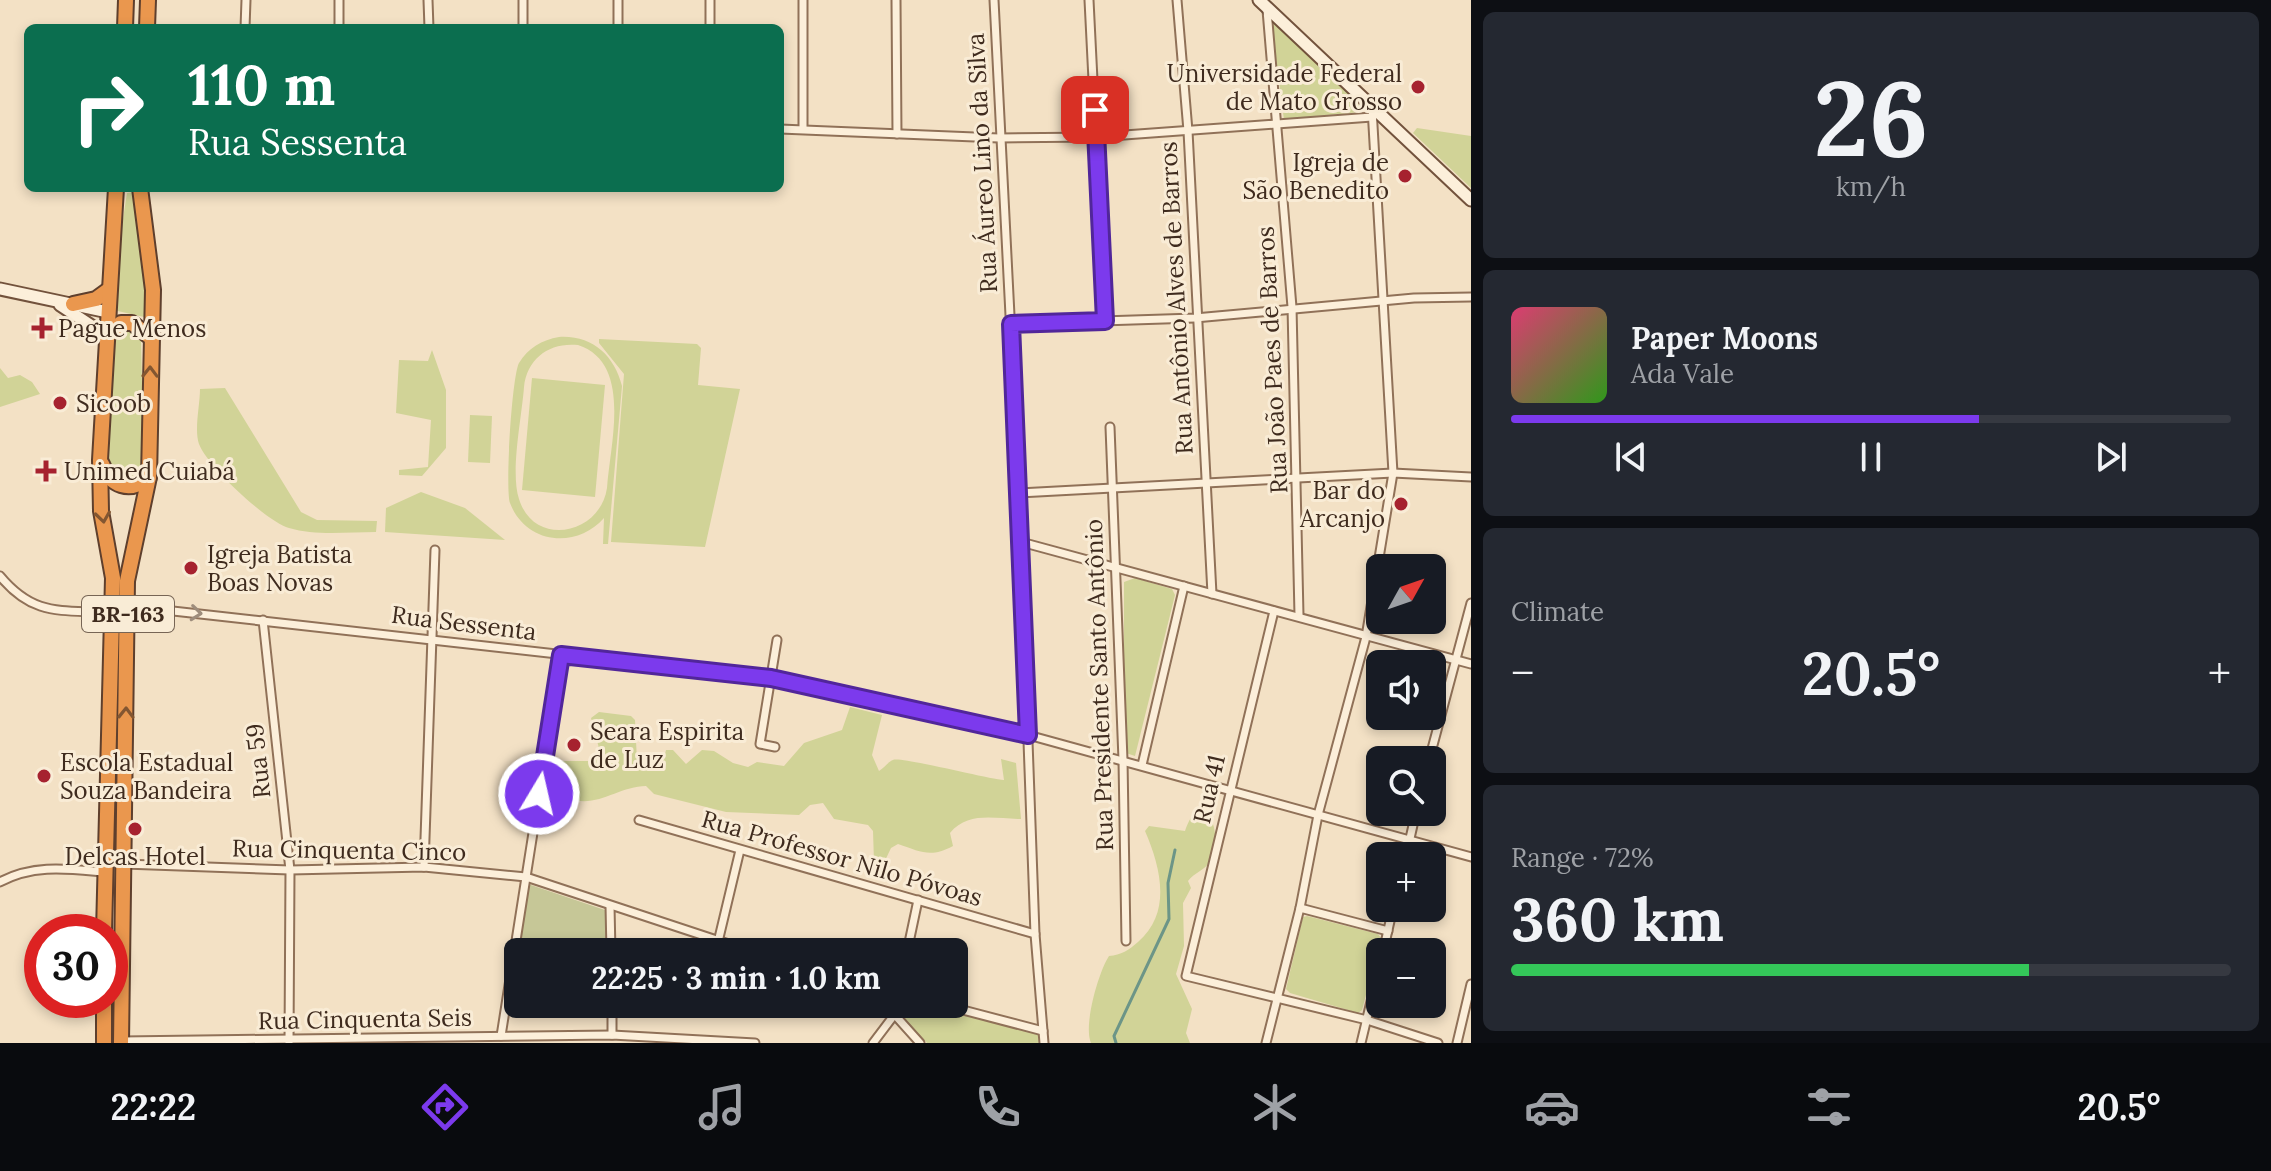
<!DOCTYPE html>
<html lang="en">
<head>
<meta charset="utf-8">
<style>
	:root { --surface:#171b24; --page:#242831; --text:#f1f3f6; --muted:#9ea1a6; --line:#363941; --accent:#7c3aed }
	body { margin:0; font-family:Lora,serif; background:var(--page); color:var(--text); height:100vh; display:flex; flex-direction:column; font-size:30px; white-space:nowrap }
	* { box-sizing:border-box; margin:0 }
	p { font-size:26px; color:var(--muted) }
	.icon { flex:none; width:44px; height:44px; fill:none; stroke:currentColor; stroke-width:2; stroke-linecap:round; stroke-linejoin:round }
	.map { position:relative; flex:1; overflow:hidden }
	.sheet { display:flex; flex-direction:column; gap:12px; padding:12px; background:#0d0f14; width:800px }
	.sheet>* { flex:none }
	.guide { position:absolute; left:24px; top:24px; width:760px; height:168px; border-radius:12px; box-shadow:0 4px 12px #0003; background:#0b6e4f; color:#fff; overflow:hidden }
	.needle { width:52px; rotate:50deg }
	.tools { position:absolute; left:1366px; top:554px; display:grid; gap:16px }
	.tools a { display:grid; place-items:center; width:80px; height:80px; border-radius:12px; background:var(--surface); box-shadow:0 4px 12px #0003; font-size:40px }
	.speed { position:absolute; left:24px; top:914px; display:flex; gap:16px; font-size:40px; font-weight:700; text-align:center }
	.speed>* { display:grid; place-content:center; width:104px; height:104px; border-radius:50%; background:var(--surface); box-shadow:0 4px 12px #0003; line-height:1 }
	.speed .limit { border:12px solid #d22; background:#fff; color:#111 }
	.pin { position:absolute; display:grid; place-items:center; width:68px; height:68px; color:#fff; margin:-34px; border-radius:16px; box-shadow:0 4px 12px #0006 }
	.me { position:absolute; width:88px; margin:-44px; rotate:9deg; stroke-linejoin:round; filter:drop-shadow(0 0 6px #0008) }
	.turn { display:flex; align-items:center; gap:28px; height:168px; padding:0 32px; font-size:36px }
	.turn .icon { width:104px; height:104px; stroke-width:2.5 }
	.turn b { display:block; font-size:56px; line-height:68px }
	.big { font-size:60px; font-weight:800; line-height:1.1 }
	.sheet .card { flex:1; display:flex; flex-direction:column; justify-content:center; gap:12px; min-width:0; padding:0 28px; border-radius:12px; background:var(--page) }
	.sheet .dial { align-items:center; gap:0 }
	.dial b { font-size:104px; line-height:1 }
	.song { display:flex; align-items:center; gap:24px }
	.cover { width:96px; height:96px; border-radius:12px; background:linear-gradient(135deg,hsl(340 70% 55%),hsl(110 70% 35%)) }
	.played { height:8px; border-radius:4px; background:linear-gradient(90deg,var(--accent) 65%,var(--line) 65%) }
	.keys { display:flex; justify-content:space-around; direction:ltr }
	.heat { display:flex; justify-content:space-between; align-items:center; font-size:44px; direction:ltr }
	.charge { height:12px; border-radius:6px; background:linear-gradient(90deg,#34c759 72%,var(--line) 0) }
	.trip { position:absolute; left:504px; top:938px; width:464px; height:80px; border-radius:12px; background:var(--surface); box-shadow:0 4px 12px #0003; font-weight:800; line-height:80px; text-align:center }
	.dock { display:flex; height:128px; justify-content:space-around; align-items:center; background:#090b0e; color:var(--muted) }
	.dock .icon { width:56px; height:56px }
	.dock .active { color:var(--accent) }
	.dock b { font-size:36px; color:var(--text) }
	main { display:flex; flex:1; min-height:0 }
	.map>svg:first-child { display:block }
	.green { fill:#d1d397; fill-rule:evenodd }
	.cemetery { fill:#c6c797 }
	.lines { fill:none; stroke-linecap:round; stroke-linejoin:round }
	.stream { stroke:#6c9587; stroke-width:3 }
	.street-casing { stroke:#907158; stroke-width:11 }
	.secondary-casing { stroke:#72523c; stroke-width:15 }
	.highway-casing { stroke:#5e3f2d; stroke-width:18 }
	.street { stroke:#fcefda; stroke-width:7 }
	.secondary { stroke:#fcefda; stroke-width:11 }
	.highway { stroke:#ea974e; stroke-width:14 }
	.oneway { stroke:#835631 }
	.oneway2 { stroke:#9e8d7c }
	.route-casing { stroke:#51269a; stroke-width:20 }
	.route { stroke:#7c3aed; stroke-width:14 }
	.poi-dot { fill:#a6222f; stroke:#f9ecd6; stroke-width:3 }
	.labels { text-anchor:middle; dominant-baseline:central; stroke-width:6; stroke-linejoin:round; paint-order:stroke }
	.shield { fill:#f9ecd6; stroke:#776555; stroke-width:2 }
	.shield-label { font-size:22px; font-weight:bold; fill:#3f2b1e }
	.poi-label { font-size:24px; fill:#3f2b1e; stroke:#f9ecd6; text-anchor:start }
	.street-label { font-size:24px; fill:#3f2b1e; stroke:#f9ecd6 }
</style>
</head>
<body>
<main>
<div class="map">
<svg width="1471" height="1043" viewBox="0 0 1471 1043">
	<rect width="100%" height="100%" fill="#f3e1c5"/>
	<g class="green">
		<path d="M1271,21H1275L1360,101L1359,112L1284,120Z"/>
		<path d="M1417,128L1471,136V188L1413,133Z"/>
		<path d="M134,192L145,277L144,317L109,309L127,193Z"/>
		<path d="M125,326L139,333L141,339L144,472L134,483L109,473L110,339Z"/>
		<path d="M559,337C592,335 614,355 622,386L608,544H603L604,518C577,549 526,545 510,503C505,489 512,376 519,363C528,348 542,340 559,337ZM578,345C633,363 610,444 607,488C600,535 534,548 519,499C510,472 522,416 524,387C527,358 550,342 578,345Z"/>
		<path d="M599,339L697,344L701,348L698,385L740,389L705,547L611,542L624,374L599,343Z"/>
		<path d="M432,350L446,390V448L422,476L399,475V470L428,467L431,420L396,413L399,360L428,361Z"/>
		<path d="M0,368L8,378L20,375L32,382L40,394L0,407Z"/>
		<path d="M532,378L605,385L595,497L522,490Z"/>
		<path d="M225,388L301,512L317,520L377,521L376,532C348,532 315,536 289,528C267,522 207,466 199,444C194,430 200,405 200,389Z"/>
		<path d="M470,415L492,416L490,463L468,462Z"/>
		<path d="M421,492L465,508L505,540L385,532L386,508Z"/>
		<path d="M1135,578L1172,589L1175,595L1135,756L1126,753L1124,743V582Z"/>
		<path d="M850,707L882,715L872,755L879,771C884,768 889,761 893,760C899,756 988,779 1004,780L1001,759L1016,763L1021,819C995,819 968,811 950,833L953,846C931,858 921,852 898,844L891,848L882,867L874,862L873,831L868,825L834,819L823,803L810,805L799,815L726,812L654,794L646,786C613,786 584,821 554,785L558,761H592L600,752L591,718L599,712L631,716L635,720L637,761L657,763L664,758L666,750H673L686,764L702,750L714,751L733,763L748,767L757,762L784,766L804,743L842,730Z"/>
		<path d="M1205,811C1218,823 1218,848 1209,863C1204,870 1194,873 1188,881L1191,888L1183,903L1184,946L1176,974L1192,1009L1186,1033L1190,1043H1091C1083,1025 1099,971 1109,956C1121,955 1129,950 1138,942C1172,913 1161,868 1145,831L1149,826L1185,831C1189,820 1192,812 1205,811Z"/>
		<path d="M1307,916L1378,934L1381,938L1362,1010L1358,1013L1290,993L1286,989L1303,917Z"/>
		<path d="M900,1004H920L1038,1034L1039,1043H927L897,1012Z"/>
	</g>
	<path class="cemetery" d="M528,884L605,910L606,952H518V1004L607,1006L510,1005Z"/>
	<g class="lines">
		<path class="stream" d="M1116,1043L1114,1036L1169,919L1168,883L1175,850"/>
		<g class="street-casing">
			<g id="street">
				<path d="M428,0L429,28"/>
				<path d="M523,0V28"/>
				<path d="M618,0V28"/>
				<path d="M710,0V28"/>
				<path d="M803,0V129"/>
				<path d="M896,0L897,134"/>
				<path d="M994,0L1019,493L1035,934L1044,1043"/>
				<path d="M1089,0L1105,321"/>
				<path d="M1177,0L1188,131L1212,594"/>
				<path d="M1267,10L1292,307L1299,615"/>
				<path d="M245,28L246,0"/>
				<path d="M339,28V0"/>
				<path d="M780,129L999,138L1097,137L1372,117"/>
				<path d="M1011,324L1195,318L1414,298L1471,297"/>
				<path d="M1110,427L1123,760L1126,941"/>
				<path d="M1019,493L1393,473L1471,477"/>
				<path d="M1021,542L1471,664"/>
				<path d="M0,576C35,618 62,609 113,613"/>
				<path d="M128,606L771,678L1028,735L1471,857"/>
				<path d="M1274,611L1186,976L1367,1020L1438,1043"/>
				<path d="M263,620L290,870L289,1043"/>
				<path d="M775,747L760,744L777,640"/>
				<path d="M1429,760L1471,603"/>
				<path d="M1142,765L1184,586"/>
				<path d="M639,820L1035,934"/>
				<path d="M1406,856L1416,812"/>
				<path d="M124,864L290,870L424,867L526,877L753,952"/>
				<path d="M424,867L435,550"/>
				<path d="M0,882C34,864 68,869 104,872"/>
				<path d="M610,906L611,952"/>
				<path d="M1300,908L1388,931"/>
				<path d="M718,942L740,850"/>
				<path d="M907,952L918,900"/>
				<path d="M1383,952L1393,908"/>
				<path d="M612,1004V1035"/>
				<path d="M885,1004L920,1043"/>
				<path d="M940,1004L1043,1031"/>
				<path d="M501,1036L561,655"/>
				<path d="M122,1041L612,1035L755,1043"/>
				<path d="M873,1043L895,1014"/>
				<path d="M1266,1043L1300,908L1318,815L1366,637L1393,473L1372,108"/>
				<path d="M1361,1043L1380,964"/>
				<path d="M1457,1043L1471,984"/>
			</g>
		</g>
		<g class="secondary-casing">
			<g id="secondary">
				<path d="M1259,0L1471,200"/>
				<path d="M0,289L108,312"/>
				<path d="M60,305L107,336"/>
			</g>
		</g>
		<g class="highway-casing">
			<g id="highway">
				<path d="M125,28L126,0"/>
				<path d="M147,28L148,0"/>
				<path d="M73,304L96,299L107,291"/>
				<path d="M107,336L121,323H132L150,337"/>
				<path d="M102,464C110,486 130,494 149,477"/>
				<path d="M104,932L113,578L101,511L100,460L116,188"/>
				<path d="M104,1043V1000"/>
				<path d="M121,1043L127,581L149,477L153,290L140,188"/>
			</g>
		</g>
		<use href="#street" class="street"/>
		<use href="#secondary" class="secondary"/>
		<use href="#highway" class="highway"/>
	</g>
	<defs><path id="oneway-chevron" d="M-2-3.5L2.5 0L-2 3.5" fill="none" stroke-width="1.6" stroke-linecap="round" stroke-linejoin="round" transform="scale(2)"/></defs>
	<g class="oneway">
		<use href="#oneway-chevron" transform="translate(150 372) rotate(-89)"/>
		<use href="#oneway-chevron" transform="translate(103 517) rotate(82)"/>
		<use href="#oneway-chevron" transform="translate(126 713) rotate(-89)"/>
	</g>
	<use class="oneway2" href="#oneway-chevron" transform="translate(196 613) rotate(6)"/>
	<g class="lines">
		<g class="route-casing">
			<path id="route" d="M539,794L561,655L771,678L1028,735L1011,324L1105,321L1095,110"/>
		</g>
		<use href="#route" class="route"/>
	</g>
	<g class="poi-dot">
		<circle cx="1418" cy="87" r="8"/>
		<circle cx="1405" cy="176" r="8"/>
		<path d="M38 316h8v8h8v8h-8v8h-8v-8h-8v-8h8z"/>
		<circle cx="60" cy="403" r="8"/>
		<path d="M42 459h8v8h8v8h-8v8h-8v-8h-8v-8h8z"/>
		<circle cx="1401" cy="504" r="8"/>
		<circle cx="191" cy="568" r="8"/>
		<circle cx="574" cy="745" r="8"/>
		<circle cx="44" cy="776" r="8"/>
		<circle cx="135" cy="829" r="8"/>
	</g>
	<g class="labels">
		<rect class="shield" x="82" y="596" width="92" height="36" rx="6"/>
		<g class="shield-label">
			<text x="128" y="614">BR-163</text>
		</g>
		<g class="poi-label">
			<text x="1402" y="73" text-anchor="end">Universidade Federal<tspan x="1402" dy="28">de Mato Grosso</tspan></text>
			<text x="1389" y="162" text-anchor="end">Igreja de<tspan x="1389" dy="28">São Benedito</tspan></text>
			<text x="58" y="328">Pague Menos</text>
			<text x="76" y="403">Sicoob</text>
			<text x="64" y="471">Unimed Cuiabá</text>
			<text x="1385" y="490" text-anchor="end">Bar do<tspan x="1385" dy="28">Arcanjo</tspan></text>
			<text x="207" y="554">Igreja Batista<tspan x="207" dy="28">Boas Novas</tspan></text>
			<text x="590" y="731">Seara Espirita<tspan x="590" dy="28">de Luz</tspan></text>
			<text x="60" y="762">Escola Estadual<tspan x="60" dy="28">Souza Bandeira</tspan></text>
			<text x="135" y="856" text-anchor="middle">Delcas Hotel</text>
		</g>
		<g class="street-label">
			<text transform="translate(982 163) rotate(-93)">Rua Áureo Lino da Silva</text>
			<text transform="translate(1176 298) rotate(-93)">Rua Antônio Alves de Barros</text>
			<text transform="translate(1272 360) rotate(-93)">Rua João Paes de Barros</text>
			<text transform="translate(464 623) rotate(7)">Rua Sessenta</text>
			<text transform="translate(1099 685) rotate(-92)">Rua Presidente Santo Antônio</text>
			<text transform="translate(258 761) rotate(-96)">Rua 59</text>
			<text transform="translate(1209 789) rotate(-77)">Rua 41</text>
			<text transform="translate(349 850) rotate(1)">Rua Cinquenta Cinco</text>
			<text transform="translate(842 858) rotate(16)">Rua Professor Nilo Póvoas</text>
			<text transform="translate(365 1019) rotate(-1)">Rua Cinquenta Seis</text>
		</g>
	</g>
</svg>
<div class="tools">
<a><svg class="needle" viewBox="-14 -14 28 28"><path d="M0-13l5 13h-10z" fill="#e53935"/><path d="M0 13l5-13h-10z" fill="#9ea1a6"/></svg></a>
<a><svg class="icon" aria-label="sound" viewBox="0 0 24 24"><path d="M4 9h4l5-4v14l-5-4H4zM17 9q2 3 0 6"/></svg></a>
<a><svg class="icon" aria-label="search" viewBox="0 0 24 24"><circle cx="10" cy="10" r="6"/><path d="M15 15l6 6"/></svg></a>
<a>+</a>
<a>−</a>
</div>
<div class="speed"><div class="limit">30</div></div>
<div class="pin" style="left:1095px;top:110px;background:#d93025"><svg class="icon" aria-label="arrive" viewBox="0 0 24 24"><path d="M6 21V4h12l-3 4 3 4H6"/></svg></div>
<svg class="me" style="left:539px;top:794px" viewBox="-20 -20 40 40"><circle r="17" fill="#7c3aed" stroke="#fff" stroke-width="3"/><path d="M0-11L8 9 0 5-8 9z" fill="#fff"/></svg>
<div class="trip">22:25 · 3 min · 1.0 km</div>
<div class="guide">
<div class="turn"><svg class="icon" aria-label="right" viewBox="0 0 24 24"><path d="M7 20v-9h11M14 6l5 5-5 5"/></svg><div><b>110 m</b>Rua Sessenta</div></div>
</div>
</div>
<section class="sheet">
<div class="card dial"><b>26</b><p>km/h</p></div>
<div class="card">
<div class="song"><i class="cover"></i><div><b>Paper Moons</b><p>Ada Vale</p></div></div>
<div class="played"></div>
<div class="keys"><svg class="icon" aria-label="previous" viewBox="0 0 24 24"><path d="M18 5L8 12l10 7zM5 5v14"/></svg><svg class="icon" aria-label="pause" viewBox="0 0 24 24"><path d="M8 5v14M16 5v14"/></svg><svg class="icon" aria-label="next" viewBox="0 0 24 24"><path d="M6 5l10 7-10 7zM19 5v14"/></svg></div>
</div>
<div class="card"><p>Climate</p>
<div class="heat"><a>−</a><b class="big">20.5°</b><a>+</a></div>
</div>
<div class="card"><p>Range · 72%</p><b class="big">360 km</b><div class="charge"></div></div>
</section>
</main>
<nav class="dock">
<b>22:22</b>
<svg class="icon active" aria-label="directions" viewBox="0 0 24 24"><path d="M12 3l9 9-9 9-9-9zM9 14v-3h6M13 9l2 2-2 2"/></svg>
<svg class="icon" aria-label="music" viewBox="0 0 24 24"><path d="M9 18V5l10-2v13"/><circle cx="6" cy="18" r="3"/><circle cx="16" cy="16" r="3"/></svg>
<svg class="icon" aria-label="phone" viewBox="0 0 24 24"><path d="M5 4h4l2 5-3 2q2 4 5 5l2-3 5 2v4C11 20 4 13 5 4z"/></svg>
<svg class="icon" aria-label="climate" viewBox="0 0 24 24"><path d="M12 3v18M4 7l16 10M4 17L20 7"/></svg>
<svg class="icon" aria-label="car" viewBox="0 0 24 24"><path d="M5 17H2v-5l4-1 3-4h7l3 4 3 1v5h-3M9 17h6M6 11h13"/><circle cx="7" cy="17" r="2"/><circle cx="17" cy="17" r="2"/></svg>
<svg class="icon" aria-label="filters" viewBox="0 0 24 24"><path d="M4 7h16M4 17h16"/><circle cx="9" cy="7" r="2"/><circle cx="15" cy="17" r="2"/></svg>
<b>20.5°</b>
</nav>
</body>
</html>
